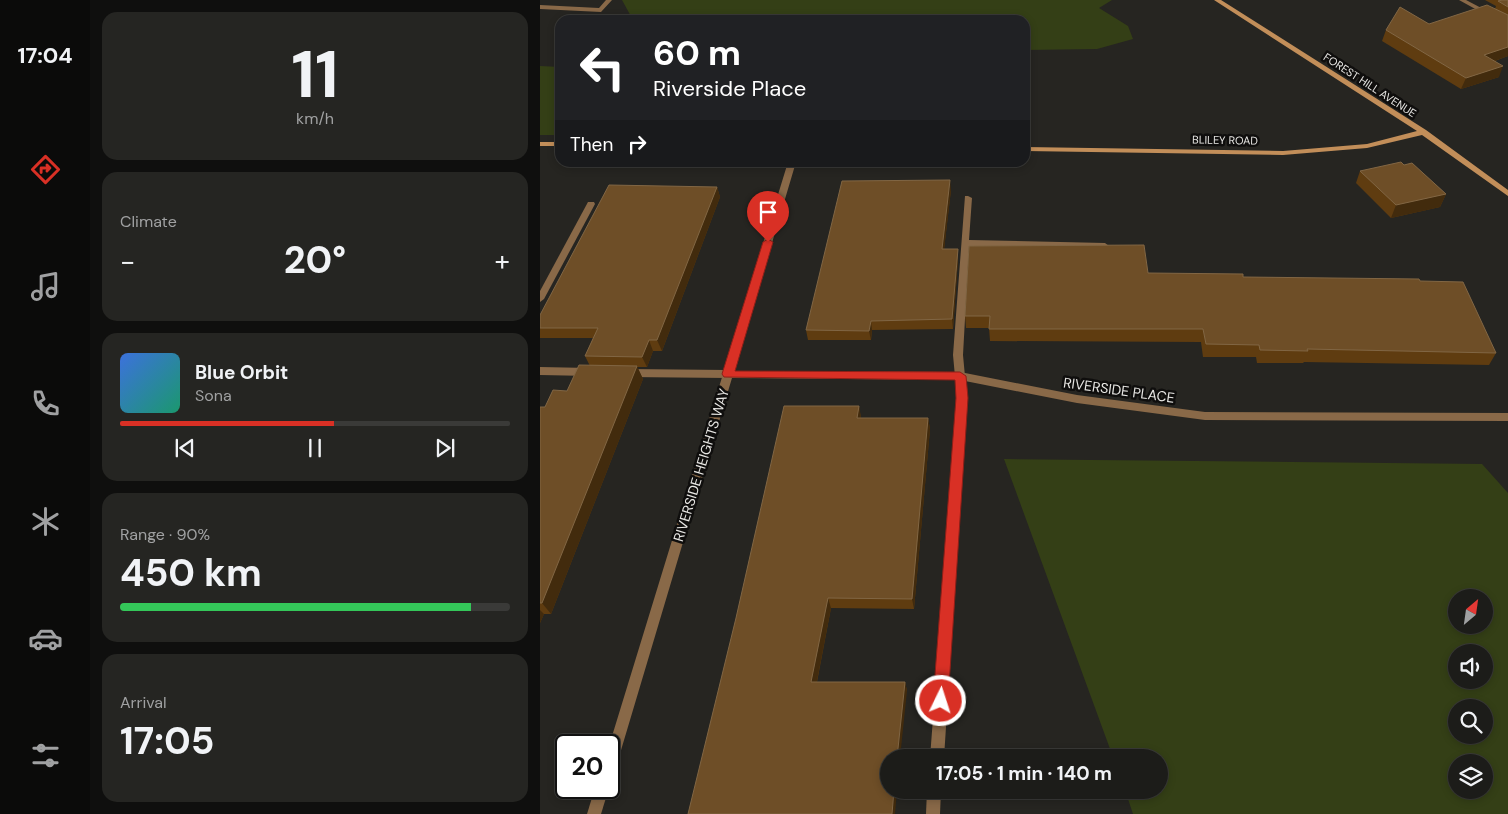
<!DOCTYPE html>
<html lang="en">
<head>
<meta charset="utf-8">
<style>
	:root { --surface:#1c1c19; --page:#252522; --text:#f1f3f6; --muted:#a0a1a2; --line:#3a3a38; --accent:#d93025 }
	body { margin:0; font-family:"DM Sans",sans-serif; background:var(--page); color:var(--text); height:100vh; display:flex; flex-direction:column; font-size:19px; white-space:nowrap }
	* { box-sizing:border-box; margin:0 }
	p { font-size:16px; color:var(--muted) }
	.icon { flex:none; width:28px; height:28px; fill:none; stroke:currentColor; stroke-width:2; stroke-linecap:round; stroke-linejoin:round }
	.map { position:relative; flex:1; overflow:hidden }
	.side { display:flex; flex-direction:column; gap:12px; padding:12px; background:#0f0f0e; width:450px }
	.side>* { flex:none }
	.top-card { position:absolute; left:15px; top:15px; width:475px; height:152px; border-radius:15px; box-shadow:0 2px 8px #0003,0 0 0 1px var(--line); background:#202124; color:#fff; overflow:hidden }
	.needle { width:32px; rotate:29deg }
	.tools { position:absolute; left:908px; top:589px; display:grid; gap:10px }
	.tools a { display:grid; place-items:center; width:45px; height:45px; border-radius:50%; background:var(--surface); box-shadow:0 2px 8px #0003,0 0 0 1px var(--line); font-size:25px }
	.speed { position:absolute; left:15px; top:734px; display:flex; gap:10px; font-size:25px; font-weight:700; text-align:center }
	.speed>* { display:grid; place-content:center; width:65px; height:65px; border-radius:50%; background:var(--surface); box-shadow:0 2px 8px #0003,0 0 0 1px var(--line); line-height:1 }
	.speed .limit { border:2px solid #111; border-radius:8px; background:#fff; color:#111 }
	.pin { position:absolute; display:grid; place-items:center; width:42px; height:42px; color:#fff; margin:-51px -21px; border-radius:50% 50% 50% 0; rotate:-45deg; box-shadow:0 0 5px #0007 }
	.pin .icon { rotate:45deg }
	.me { position:absolute; width:55px; margin:-28px; rotate:4deg; stroke-linejoin:round; filter:drop-shadow(0 0 4px #0008) }
	.turn { display:flex; align-items:center; gap:18px; height:105px; padding:0 15px; font-size:22px }
	.turn .icon { width:65px; height:65px; stroke-width:2.5 }
	.turn b { display:block; font-size:35px; line-height:42px }
	.then { display:flex; align-items:center; height:48px; padding:0 15px; background:#0003; gap:10px; font-size:19px }
	.big { font-size:38px; font-weight:700; line-height:1.1 }
	.side .widget { flex:1; display:flex; flex-direction:column; justify-content:center; gap:8px; min-width:0; padding:0 18px; border-radius:15px; background:var(--page) }
	.side .dial { align-items:center; gap:0 }
	.dial b { font-size:65px; line-height:1 }
	.song { display:flex; align-items:center; gap:15px }
	.cover { width:60px; height:60px; border-radius:8px; background:linear-gradient(135deg,hsl(220 70% 55%),hsl(160 70% 35%)) }
	.played { height:5px; border-radius:2px; background:linear-gradient(90deg,var(--accent) 55%,var(--line) 55%) }
	.keys { display:flex; justify-content:space-around; direction:ltr }
	.heat { display:flex; justify-content:space-between; align-items:center; font-size:28px; direction:ltr }
	.charge { height:8px; border-radius:4px; background:linear-gradient(90deg,#34c759 90%,var(--line) 0) }
	.trip { position:absolute; left:340px; top:749px; width:288px; height:50px; border-radius:25px; background:var(--surface); box-shadow:0 2px 8px #0003,0 0 0 1px var(--line); font-weight:700; line-height:50px; text-align:center }
	main { display:flex; flex:1; min-height:0 }
	.tab-bar { display:flex; flex-direction:column; width:90px; justify-content:space-around; align-items:center; background:#0b0b0a; color:var(--muted) }
	.tab-bar .icon { width:35px; height:35px }
	.tab-bar .selected { color:var(--accent) }
	.tab-bar b { font-size:22px; color:var(--text) }
	.map>svg:first-child { display:block }
	.green { fill:#343f16; fill-rule:evenodd }
	.lines { fill:none; stroke-linecap:round; stroke-linejoin:round }
	.lane { fill:#896948; fill-rule:evenodd }
	.street { fill:#896948; fill-rule:evenodd }
	.secondary { fill:#c28e59; fill-rule:evenodd }
	.wall { fill:#5f3c10 }
	.shaded-wall { fill:#422b0d }
	.building { fill:#6e4e27; stroke:#816644 }
	.route { fill:#d93025; stroke:#8d1f18 }
	.labels { text-anchor:middle; dominant-baseline:central; stroke-width:5; stroke-linejoin:round; paint-order:stroke }
	.far-street-label { font-size:11px; fill:#e8e7e4; stroke:#0f0e0d }
	.street-label { font-size:14px; fill:#e8e7e4; stroke:#0f0e0d }
</style>
</head>
<body>
<main>
<nav class="tab-bar">
<b>17:04</b>
<svg class="icon selected" aria-label="directions" viewBox="0 0 24 24"><path d="M12 3l9 9-9 9-9-9zM9 14v-3h6M13 9l2 2-2 2"/></svg>
<svg class="icon" aria-label="music" viewBox="0 0 24 24"><path d="M9 18V5l10-2v13"/><circle cx="6" cy="18" r="3"/><circle cx="16" cy="16" r="3"/></svg>
<svg class="icon" aria-label="phone" viewBox="0 0 24 24"><path d="M5 4h4l2 5-3 2q2 4 5 5l2-3 5 2v4C11 20 4 13 5 4z"/></svg>
<svg class="icon" aria-label="climate" viewBox="0 0 24 24"><path d="M12 3v18M4 7l16 10M4 17L20 7"/></svg>
<svg class="icon" aria-label="car" viewBox="0 0 24 24"><path d="M5 17H2v-5l4-1 3-4h7l3 4 3 1v5h-3M9 17h6M6 11h13"/><circle cx="7" cy="17" r="2"/><circle cx="17" cy="17" r="2"/></svg>
<svg class="icon" aria-label="filters" viewBox="0 0 24 24"><path d="M4 7h16M4 17h16"/><circle cx="9" cy="7" r="2"/><circle cx="15" cy="17" r="2"/></svg>
</nav>
<section class="side">
<div class="widget dial"><b>11</b><p>km/h</p></div>
<div class="widget"><p>Climate</p>
<div class="heat"><a>−</a><b class="big">20°</b><a>+</a></div>
</div>
<div class="widget">
<div class="song"><i class="cover"></i><div><b>Blue Orbit</b><p>Sona</p></div></div>
<div class="played"></div>
<div class="keys"><svg class="icon" aria-label="previous" viewBox="0 0 24 24"><path d="M18 5L8 12l10 7zM5 5v14"/></svg><svg class="icon" aria-label="pause" viewBox="0 0 24 24"><path d="M8 5v14M16 5v14"/></svg><svg class="icon" aria-label="next" viewBox="0 0 24 24"><path d="M6 5l10 7-10 7zM19 5v14"/></svg></div>
</div>
<div class="widget"><p>Range · 90%</p><b class="big">450 km</b><div class="charge"></div></div>
<div class="widget"><p>Arrival</p><b class="big">17:05</b></div>
</section>
<div class="map">
<svg width="968" height="814" viewBox="0 0 968 814">
	<rect width="100%" height="100%" fill="#262521"/>
	<g class="green">
		<path d="M82,0H572L559,8L588,26L593,39L557,49L485,50V20H93Z"/>
		<path d="M0,66L20,67V135H0Z"/>
		<path d="M464,459L942,464L968,493V814H593L585,790H619V758L573,757ZM916,598H944V625H916ZM916,652H944V680H916ZM916,708H944V735H916ZM916,762H944V790H916Z"/>
	</g>
	<g class="lines">
		<g class="lane">
			<path d="M66,0H72L61,12L0,9V5L59,8Z"/>
			<path d="M919,0H926L968,22V27Z"/>
			<path d="M425,196H428L432,198L429,240L565,243L569,246L565,249L429,246L423,355L427,398L404,758H390L417,398L413,355Z"/>
			<path d="M48,202H54L55,204L4,299L0,302V291Z"/>
			<path d="M0,367L50,368L55,372L50,376L0,375Z"/>
			<path d="M87,369L188,370L193,374L188,378L87,377L82,373Z"/>
			<path d="M387,790H401L400,814H386Z"/>
		</g>
		<g class="street">
			<path d="M248,162H256L194,371L420,372L537,395L665,412L968,413V421L665,420L537,403L420,380L192,378L76,767L74,772L69,774V746Z"/>
			<path d="M55,788H69L61,814H47Z"/>
		</g>
		<g class="secondary">
			<path d="M674,0H681L886,130L968,190V196L882,135L827,148L743,155L485,151V147L743,151L827,144L877,131Z"/>
			<rect x="0" y="142" width="20" height="4"/>
		</g>
	</g>
	<g class="wall">
		<path d="M945,0H968V56L955,61L959,77L921,89L842,41L846,30L889,24L955,9L956,6Z"/>
		<path d="M864,165L906,194L900,207L851,218L816,183L820,171Z"/>
		<path d="M177,187L180,197L122,351H113L107,367H97L103,379L11,614H4L0,623V407H5L27,391L50,366L45,356L53,338H0V315Z"/>
		<path d="M411,190L404,249H418V259L413,329L332,330L331,340H268L266,330Z"/>
		<path d="M608,273L703,277L880,281L956,353L949,365L764,362L763,363H717L716,357H663L661,342L450,341L449,328H426L425,316Z"/>
		<path d="M319,406L321,418H388L390,429L374,609L291,608L277,682H365L367,691L148,814Z"/>
	</g>
	<g class="shaded-wall">
		<path d="M968,47V56L940,66L944,55Z"/>
		<path d="M963,66L959,77L921,89L926,78Z"/>
		<path d="M410,180L411,190L403,259L402,249Z"/>
		<path d="M177,187L180,197L122,351L117,340Z"/>
		<path d="M906,194L900,207L851,218L856,205Z"/>
		<path d="M418,249V259L413,329L412,319Z"/>
		<path d="M331,321L332,330L331,340L329,331Z"/>
		<path d="M109,340L113,351L107,367L102,357Z"/>
		<path d="M97,366L103,379L11,614L2,603Z"/>
		<path d="M319,406L321,418H317Z"/>
		<path d="M388,418L390,429L374,609L372,599Z"/>
		<path d="M288,598L291,608L275,691L271,682Z"/>
		<path d="M0,610L4,614L0,623Z"/>
		<path d="M365,682L367,691L360,758H357Z"/>
		<path d="M354,790H357L355,814H352Z"/>
	</g>
	<g class="building">
		<path d="M962,0H968V7L958,1Z"/>
		<path d="M947,5L968,15V47L944,55L963,66L926,78L846,30L860,7L889,24Z"/>
		<path d="M861,162L864,165L872,163L906,194L856,205L820,171Z"/>
		<path d="M410,180L402,249H418L412,319L331,321L329,331L266,330L302,181Z"/>
		<path d="M69,185L177,187L117,340H109L102,357L45,356L58,328H0V315Z"/>
		<path d="M604,245L608,273L703,274V277L879,279L880,281L923,282L956,353L767,349L768,351L720,350L719,345L666,344L663,329H449L450,316H425L429,246Z"/>
		<path d="M39,365L97,366L2,603H0V407H5L13,390L27,391Z"/>
		<path d="M244,406H319L317,418H388L372,599L288,598L271,682H365L357,758H349V790H354L352,814H148L196,618Z"/>
	</g>
	<path class="route" d="M228,239L233,242L195,371L420,372L426,376L428,398L408,701L406,706L401,708L396,706L393,701L416,398L415,380L184,377L182,374L223,242Z"/>
	<g class="labels">
		<g class="far-street-label">
			<text transform="translate(830 85) rotate(33)">FOREST HILL AVENUE</text>
			<text transform="translate(685 140) rotate(1)">BLILEY ROAD</text>
		</g>
		<g class="street-label">
			<text transform="translate(579 390) rotate(8)">RIVERSIDE PLACE</text>
			<text transform="translate(161 465) rotate(-73)">RIVERSIDE HEIGHTS WAY</text>
		</g>
	</g>
</svg>
<div class="tools">
<a><svg class="needle" viewBox="-14 -14 28 28"><path d="M0-13l5 13h-10z" fill="#e53935"/><path d="M0 13l5-13h-10z" fill="#a0a1a2"/></svg></a>
<a><svg class="icon" aria-label="sound" viewBox="0 0 24 24"><path d="M4 9h4l5-4v14l-5-4H4zM17 9q2 3 0 6"/></svg></a>
<a><svg class="icon" aria-label="search" viewBox="0 0 24 24"><circle cx="10" cy="10" r="6"/><path d="M15 15l6 6"/></svg></a>
<a><svg class="icon" aria-label="layers" viewBox="0 0 24 24"><path d="M12 4l9 5-9 5-9-5zM3 14l9 5 9-5"/></svg></a>
</div>
<div class="speed"><div class="limit">20</div></div>
<div class="pin" style="left:228px;top:242px;background:#d93025"><svg class="icon" aria-label="arrive" viewBox="0 0 24 24"><path d="M6 21V4h12l-3 4 3 4H6"/></svg></div>
<svg class="me" style="left:401px;top:701px" viewBox="-20 -20 40 40"><circle r="17" fill="#d93025" stroke="#fff" stroke-width="3"/><path d="M0-11L8 9 0 5-8 9z" fill="#fff"/></svg>
<div class="trip">17:05 · 1 min · 140 m</div>
<div class="top-card">
<div class="turn"><svg class="icon" aria-label="left" viewBox="0 0 24 24"><path d="M17 20v-9H6M10 6l-5 5 5 5"/></svg><div><b>60 m</b>Riverside Place</div></div>
<div class="then">Then<svg class="icon" aria-label="right" viewBox="0 0 24 24"><path d="M7 20v-9h11M14 6l5 5-5 5"/></svg></div>
</div>
</div>
</main>
</body>
</html>
